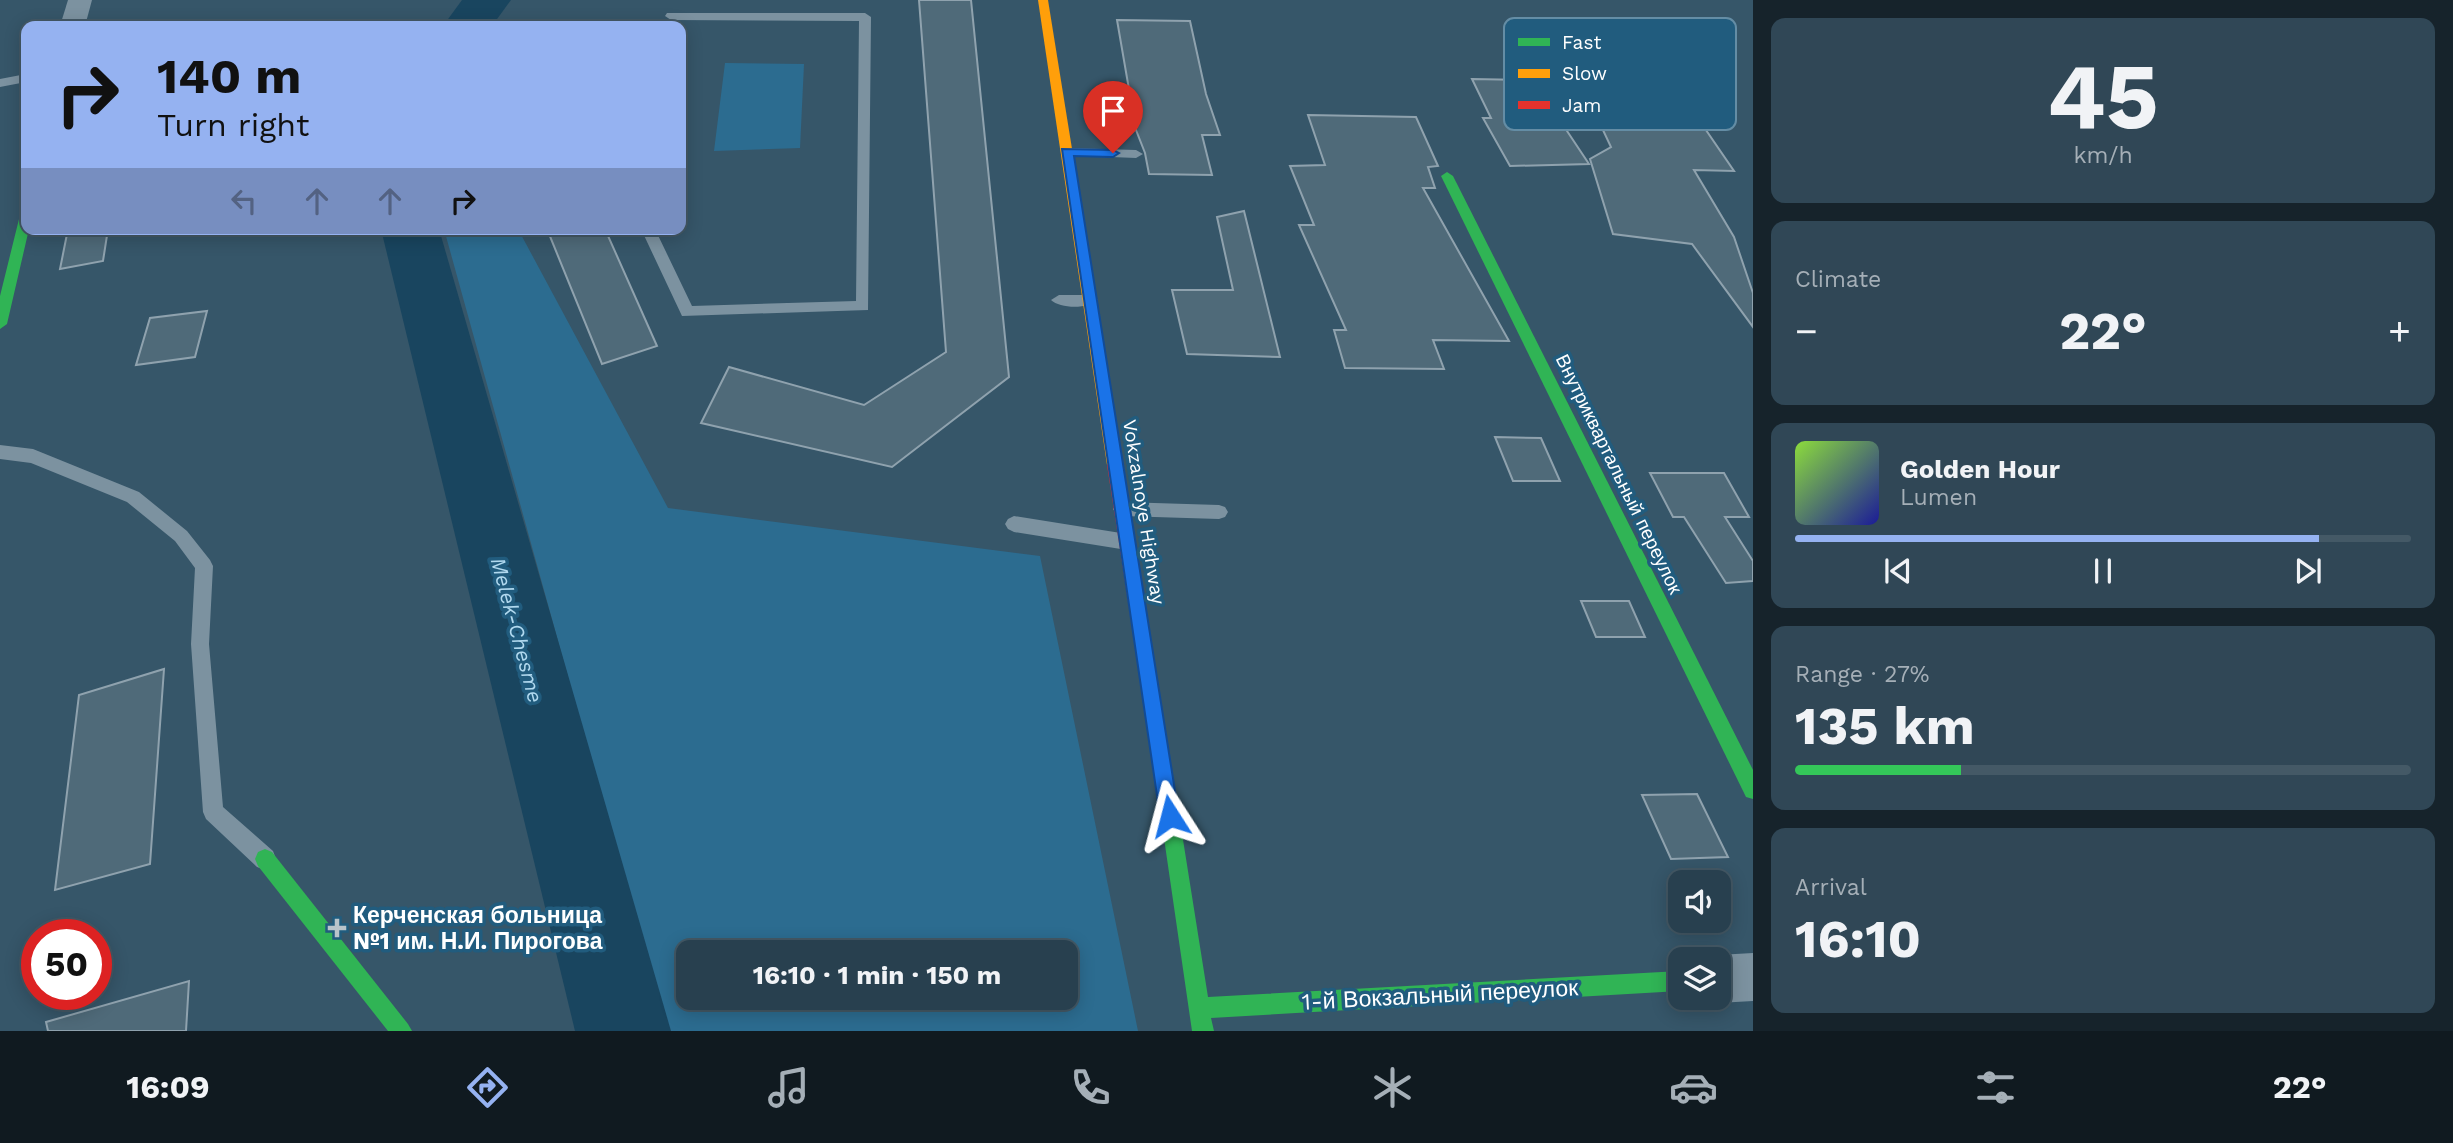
<!DOCTYPE html>
<html lang="en">
<head>
<meta charset="utf-8">
<style>
	:root { --surface:#28404f; --page:#304756; --text:#f1f3f6; --muted:#a5afb7; --line:#445966; --accent:#95b2f1 }
	body { margin:0; font-family:"Work Sans",sans-serif; background:var(--page); color:var(--text); height:100vh; display:flex; flex-direction:column; font-size:26px; white-space:nowrap }
	* { box-sizing:border-box; margin:0 }
	p { font-size:23px; color:var(--muted) }
	.icon { flex:none; width:38px; height:38px; fill:none; stroke:currentColor; stroke-width:2; stroke-linecap:round; stroke-linejoin:round }
	.map { position:relative; flex:1; overflow:hidden }
	.side { display:flex; flex-direction:column; gap:18px; padding:18px; background:#16232b; width:700px }
	.side>* { flex:none }
	.top-card { position:absolute; left:21px; top:21px; width:665px; height:214px; border-radius:14px; box-shadow:0 4px 18px #0003,0 0 0 2px var(--line); background:#95b2f1; color:#111; overflow:hidden }
	.fabs { position:absolute; left:1668px; top:870px; display:grid; gap:14px }
	.fabs a { display:grid; place-items:center; width:63px; height:63px; border-radius:14px; background:var(--surface); box-shadow:0 4px 18px #0003,0 0 0 2px var(--line); font-size:35px }
	.speed { position:absolute; left:21px; top:919px; display:flex; gap:14px; font-size:35px; font-weight:700; text-align:center }
	.speed>* { display:grid; place-content:center; width:91px; height:91px; border-radius:50%; background:var(--surface); box-shadow:0 4px 18px #0003,0 0 0 2px var(--line); line-height:1 }
	.speed .limit { border:10px solid #d22; background:#fff; color:#111 }
	.pin { position:absolute; display:grid; place-items:center; width:60px; height:60px; color:#fff; margin:-72px -30px; border-radius:50% 50% 50% 0; rotate:-45deg; box-shadow:0 0 7px #0007 }
	.pin .icon { rotate:45deg }
	.me { position:absolute; width:77px; margin:-38px; rotate:351deg; stroke-linejoin:round; filter:drop-shadow(0 0 5px #0008) }
	.turn { display:flex; align-items:center; gap:24px; height:147px; padding:0 21px; font-size:32px }
	.turn .icon { width:91px; height:91px; stroke-width:2.5 }
	.turn b { display:block; font-size:49px; line-height:60px }
	.lanes { display:flex; align-items:center; height:66px; padding:0 21px; background:#0003; justify-content:center; gap:35px; direction:ltr }
	.lanes .off { opacity:.35 }
	.big { font-size:52px; font-weight:700; line-height:1.1 }
	.side .tile { flex:1; display:flex; flex-direction:column; justify-content:center; gap:10px; min-width:0; padding:0 24px; border-radius:14px; background:var(--page) }
	.side .dial { align-items:center; gap:0 }
	.dial b { font-size:91px; line-height:1 }
	.song { display:flex; align-items:center; gap:21px }
	.cover { width:84px; height:84px; border-radius:10px; background:linear-gradient(135deg,hsl(90 70% 55%),hsl(240 70% 35%)) }
	.played { height:7px; border-radius:4px; background:linear-gradient(90deg,var(--accent) 85%,var(--line) 85%) }
	.keys { display:flex; justify-content:space-around; direction:ltr }
	.heat { display:flex; justify-content:space-between; align-items:center; font-size:38px; direction:ltr }
	.charge { height:10px; border-radius:5px; background:linear-gradient(90deg,#34c759 27%,var(--line) 0) }
	.trip { position:absolute; left:676px; top:940px; width:402px; height:70px; border-radius:14px; background:var(--surface); box-shadow:0 4px 18px #0003,0 0 0 2px var(--line); font-weight:700; line-height:70px; text-align:center }
	.dock { display:flex; height:112px; justify-content:space-around; align-items:center; background:#101a20; color:var(--muted) }
	.dock .icon { width:49px; height:49px }
	.dock .current { color:var(--accent) }
	.dock b { font-size:32px; color:var(--text) }
	main { display:flex; flex:1; min-height:0 }
	.map>svg:first-child { display:block }
	.green { fill:#2c6c90; fill-rule:evenodd }
	.lines { fill:none; stroke-linecap:round; stroke-linejoin:round }
	.river { fill:#19455f; fill-rule:evenodd }
	.building { fill:#4f6a79; stroke:#8fa2ae; stroke-width:2 }
	.lane { fill:#7c92a0; fill-rule:evenodd }
	.street { fill:#7c92a0; fill-rule:evenodd }
	.fast { fill:#30b455; fill-rule:evenodd }
	.slow { fill:#ff9f0a; fill-rule:evenodd }
	.jam { fill:#e5322d; fill-rule:evenodd }
	.route { fill:#1a73e8; stroke:#114b97; stroke-width:2 }
	.poi-dot { fill:#b9c4ca; stroke:#215c7e; stroke-width:2.5 }
	.labels { text-anchor:middle; dominant-baseline:central; stroke-width:7; stroke-linejoin:round; paint-order:stroke }
	.street-label { font-size:19px; fill:#fff; stroke:#215c7e }
	.water-label { font-size:21px; font-style:italic; fill:#b1d9ef; stroke:#215c7e }
	.near-poi-label { font-size:23px; font-weight:bold; fill:#fff; stroke:#215c7e; text-anchor:start }
	.near-street-label { font-size:23px; fill:#fff; stroke:#215c7e }
	.key { fill:#215c7e; stroke:#648da5; stroke-width:2 }
	.key-label { font-size:19px; fill:#fff }
</style>
</head>
<body>
<main>
<div class="map">
<svg width="1753" height="1031" viewBox="0 0 1753 1031">
	<rect width="100%" height="100%" fill="#365669"/>
	<g class="green">
		<path d="M725,63L804,64L800,148L714,151Z"/>
		<path d="M444,229H518L668,508L1040,556L1138,1031H666ZM688,952H1066V998H688Z"/>
	</g>
	<g class="lines">
		<g class="river">
			<path d="M462,0H511L492,26H443Z"/>
			<path d="M381,229H439L671,1031H575Z"/>
		</g>
	</g>
	<g class="building">
		<path d="M919,0H971L1009,377L892,467L701,423L729,367L864,405L946,352Z"/>
		<path d="M1117,20L1190,21L1206,94L1220,135H1202L1212,175L1149,174L1145,153L1136,130Z"/>
		<path d="M1472,79L1533,80L1589,164L1510,166L1483,118H1491Z"/>
		<path d="M1579,79L1673,82L1734,171L1694,170L1734,237L1753,293V327L1692,244L1613,234L1590,159L1611,147Z"/>
		<path d="M1308,115L1416,117L1438,166L1428,167L1435,188H1423L1509,341L1433,340L1444,369L1345,368L1334,330H1346L1299,225H1314L1290,166L1325,165Z"/>
		<path d="M1244,211L1280,357L1187,354L1172,290H1233L1217,217Z"/>
		<path d="M68,229H108L103,261L60,269Z"/>
		<path d="M547,229H605L657,346L602,364Z"/>
		<path d="M207,311L195,357L136,365L150,318Z"/>
		<path d="M1495,437L1541,438L1560,481H1513Z"/>
		<path d="M1650,473H1724L1749,517H1725L1753,561V581L1726,583L1684,517H1673Z"/>
		<path d="M1581,601H1629L1645,637H1596Z"/>
		<path d="M164,669L150,864L55,890L79,695Z"/>
		<path d="M1697,794L1728,857L1671,859L1642,795Z"/>
		<path d="M189,981L186,1031H48L46,1022Z"/>
	</g>
	<g class="lines">
		<g class="lane">
			<path d="M667,13H865L871,17L868,310L682,316L641,229H655L692,306L856,301L859,21L671,20L665,16Z"/>
			<path d="M26,74V82L0,87V79Z"/>
			<path d="M1067,148L1136,150L1143,154L1136,158L1062,155V149Z"/>
			<path d="M1059,295H1090L1098,300C1089,309 1060,309 1051,300Z"/>
			<path d="M0,445L33,449L139,492L187,531L210,560L213,566L209,644L223,807L273,851L276,859L273,867L265,870L257,867L206,819L203,812L191,644L195,568L175,541L127,502L31,463L0,459Z"/>
			<path d="M1122,502L1219,505L1225,507L1228,512L1225,517L1219,519L1122,516L1116,514L1113,509L1116,504Z"/>
			<path d="M1014,516L1127,534L1133,537L1136,542L1133,547L1127,550L1014,532L1008,529L1005,524L1008,519Z"/>
		</g>
		<g class="street">
			<path d="M68,0H92L85,26H60Z"/>
			<path d="M1753,953V1001L1718,1003L1705,998H1718V959H1709L1718,955Z"/>
		</g>
		<g class="fast">
			<path d="M1447,172L1453,176L1753,770V799L1746,797L1441,176Z"/>
			<path d="M26,211V229H29L7,324L0,329V296L20,215Z"/>
			<path d="M1165,774L1172,777L1174,783L1208,997L1680,971V991L1211,1018L1214,1031H1192L1156,783L1158,777Z"/>
			<path d="M265,849L272,852L408,1024L412,1031H388L258,866L255,859L258,852Z"/>
		</g>
		<path class="slow" d="M1038,0H1048L1123,465L1120,469H1110L1107,465Z"/>
		<path class="jam" d="M1115,459L1120,461L1123,465L1174,783L1172,789L1165,792L1158,789L1156,783L1107,465L1110,461Z"/>
	</g>
	<path class="route" d="M1062,149L1113,150L1119,153L1113,157L1074,156L1179,816L1176,823L1170,826L1163,823L1160,816Z"/>
	<path class="poi-dot" d="M333.5 917.5h7v7h7v7h-7v7h-7v-7h-7v-7h7z"/>
	<g class="labels">
		<g class="street-label">
			<text transform="translate(1619 474) rotate(64)">Внутриквартальный переулок</text>
			<text transform="translate(1144 512) rotate(81)">Vokzalnoye Highway</text>
		</g>
		<g class="water-label">
			<text transform="translate(517 630) rotate(75)">Melek-Chesme</text>
		</g>
		<g class="near-poi-label">
			<text x="353" y="915">Керченская больница<tspan x="353" dy="26">№1 им. Н.И. Пирогова</tspan></text>
		</g>
		<g class="near-street-label">
			<text transform="translate(1440 995) rotate(-3)">1-й Вокзальный переулок</text>
		</g>
	</g>
	<rect x="1504" y="18" width="232" height="112" rx="10" class="key"/>
	<rect x="1518" y="38" width="32" height="8" fill="#30b455"/>
	<rect x="1518" y="69" width="32" height="9" fill="#ff9f0a"/>
	<rect x="1518" y="101" width="32" height="8" fill="#e5322d"/>
	<g class="key-label">
		<text x="1562" y="49">Fast</text>
		<text x="1562" y="80">Slow</text>
		<text x="1562" y="112">Jam</text>
	</g>
</svg>
<div class="fabs">
<a><svg class="icon" aria-label="sound" viewBox="0 0 24 24"><path d="M4 9h4l5-4v14l-5-4H4zM17 9q2 3 0 6"/></svg></a>
<a><svg class="icon" aria-label="layers" viewBox="0 0 24 24"><path d="M12 4l9 5-9 5-9-5zM3 14l9 5 9-5"/></svg></a>
</div>
<div class="speed"><div class="limit">50</div></div>
<div class="pin" style="left:1113px;top:153px;background:#d93025"><svg class="icon" aria-label="arrive" viewBox="0 0 24 24"><path d="M6 21V4h12l-3 4 3 4H6"/></svg></div>
<svg class="me" style="left:1170px;top:816px" viewBox="-20 -20 40 40"><path d="M0-17L14 15 0 8-14 15z" fill="#1a73e8" stroke="#fff" stroke-width="4"/></svg>
<div class="trip">16:10 · 1 min · 150 m</div>
<div class="top-card">
<div class="turn"><svg class="icon" aria-label="right" viewBox="0 0 24 24"><path d="M7 20v-9h11M14 6l5 5-5 5"/></svg><div><b>140 m</b>Turn right</div></div>
<div class="lanes"><svg class="icon off" aria-label="left" viewBox="0 0 24 24"><path d="M17 20v-9H6M10 6l-5 5 5 5"/></svg><svg class="icon off" aria-label="ahead" viewBox="0 0 24 24"><path d="M12 20V5M6 11l6-6 6 6"/></svg><svg class="icon off" aria-label="ahead" viewBox="0 0 24 24"><path d="M12 20V5M6 11l6-6 6 6"/></svg><svg class="icon" aria-label="right" viewBox="0 0 24 24"><path d="M7 20v-9h11M14 6l5 5-5 5"/></svg></div>
</div>
</div>
<section class="side">
<div class="tile dial"><b>45</b><p>km/h</p></div>
<div class="tile"><p>Climate</p>
<div class="heat"><a>−</a><b class="big">22°</b><a>+</a></div>
</div>
<div class="tile">
<div class="song"><i class="cover"></i><div><b>Golden Hour</b><p>Lumen</p></div></div>
<div class="played"></div>
<div class="keys"><svg class="icon" aria-label="previous" viewBox="0 0 24 24"><path d="M18 5L8 12l10 7zM5 5v14"/></svg><svg class="icon" aria-label="pause" viewBox="0 0 24 24"><path d="M8 5v14M16 5v14"/></svg><svg class="icon" aria-label="next" viewBox="0 0 24 24"><path d="M6 5l10 7-10 7zM19 5v14"/></svg></div>
</div>
<div class="tile"><p>Range · 27%</p><b class="big">135 km</b><div class="charge"></div></div>
<div class="tile"><p>Arrival</p><b class="big">16:10</b></div>
</section>
</main>
<nav class="dock">
<b>16:09</b>
<svg class="icon current" aria-label="directions" viewBox="0 0 24 24"><path d="M12 3l9 9-9 9-9-9zM9 14v-3h6M13 9l2 2-2 2"/></svg>
<svg class="icon" aria-label="music" viewBox="0 0 24 24"><path d="M9 18V5l10-2v13"/><circle cx="6" cy="18" r="3"/><circle cx="16" cy="16" r="3"/></svg>
<svg class="icon" aria-label="phone" viewBox="0 0 24 24"><path d="M5 4h4l2 5-3 2q2 4 5 5l2-3 5 2v4C11 20 4 13 5 4z"/></svg>
<svg class="icon" aria-label="climate" viewBox="0 0 24 24"><path d="M12 3v18M4 7l16 10M4 17L20 7"/></svg>
<svg class="icon" aria-label="car" viewBox="0 0 24 24"><path d="M5 17H2v-5l4-1 3-4h7l3 4 3 1v5h-3M9 17h6M6 11h13"/><circle cx="7" cy="17" r="2"/><circle cx="17" cy="17" r="2"/></svg>
<svg class="icon" aria-label="filters" viewBox="0 0 24 24"><path d="M4 7h16M4 17h16"/><circle cx="9" cy="7" r="2"/><circle cx="15" cy="17" r="2"/></svg>
<b>22°</b>
</nav>
</body>
</html>
